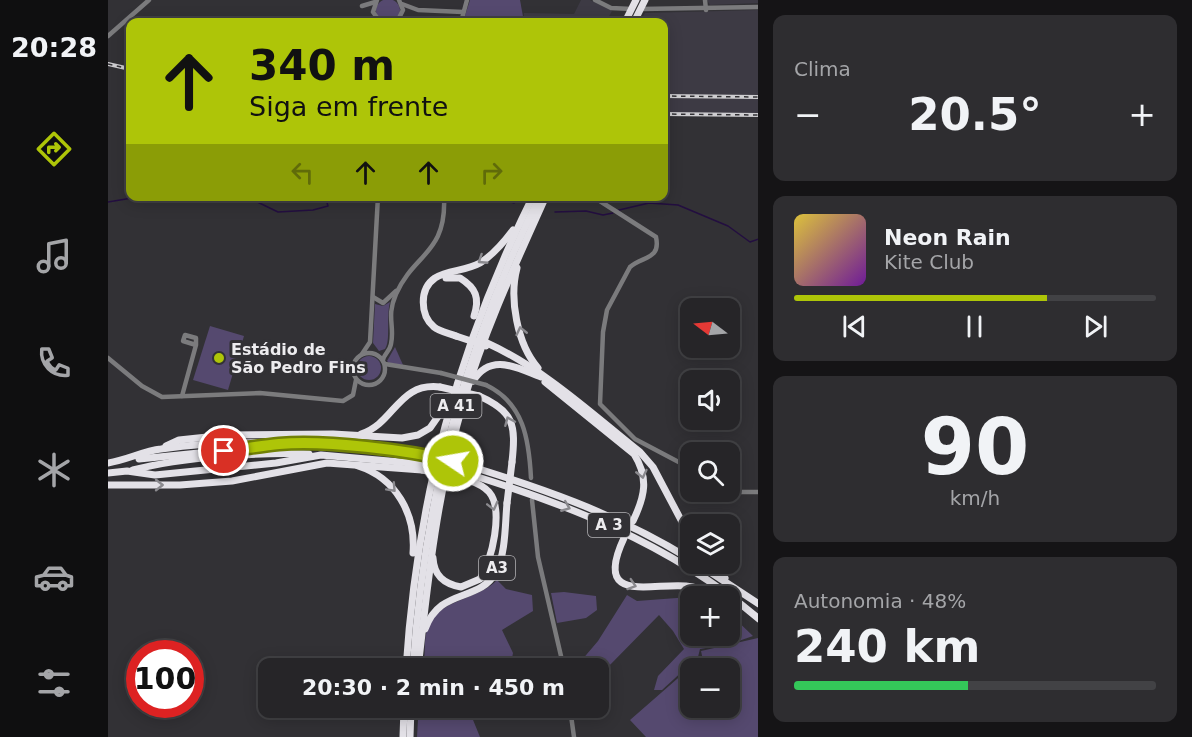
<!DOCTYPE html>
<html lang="pt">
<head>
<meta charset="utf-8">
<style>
	:root { --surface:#262528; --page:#2e2d30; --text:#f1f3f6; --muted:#a4a5a8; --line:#424245; --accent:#aec508 }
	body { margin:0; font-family:"DejaVu Sans",sans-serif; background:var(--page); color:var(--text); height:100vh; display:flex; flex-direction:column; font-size:22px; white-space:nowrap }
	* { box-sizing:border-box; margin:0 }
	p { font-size:20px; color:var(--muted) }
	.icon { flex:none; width:33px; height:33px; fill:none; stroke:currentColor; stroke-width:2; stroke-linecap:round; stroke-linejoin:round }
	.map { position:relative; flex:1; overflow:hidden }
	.drawer { display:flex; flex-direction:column; gap:15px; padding:15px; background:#151416; width:434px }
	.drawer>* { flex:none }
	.banner { position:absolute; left:18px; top:18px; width:542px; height:183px; border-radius:12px; box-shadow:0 3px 15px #0003,0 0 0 2px var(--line); background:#aec508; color:#111; overflow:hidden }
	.needle { width:39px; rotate:286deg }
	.buttons { position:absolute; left:572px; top:298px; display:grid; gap:12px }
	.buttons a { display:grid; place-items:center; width:60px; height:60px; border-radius:12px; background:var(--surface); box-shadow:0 3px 15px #0003,0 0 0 2px var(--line); font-size:30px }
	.speed { position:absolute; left:18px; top:640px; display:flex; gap:12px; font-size:30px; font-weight:700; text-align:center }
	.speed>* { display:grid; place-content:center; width:78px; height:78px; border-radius:50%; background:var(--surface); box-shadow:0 3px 15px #0003,0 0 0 2px var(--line); line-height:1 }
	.speed .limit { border:9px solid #d22; background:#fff; color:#111 }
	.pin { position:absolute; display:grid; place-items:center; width:51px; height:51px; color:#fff; margin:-26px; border:3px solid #fff; border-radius:50%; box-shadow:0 2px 6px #0007 }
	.me { position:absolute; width:66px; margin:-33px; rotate:282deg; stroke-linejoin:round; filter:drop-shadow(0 0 4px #0008) }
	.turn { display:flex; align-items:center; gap:21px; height:126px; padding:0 24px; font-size:27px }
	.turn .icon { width:78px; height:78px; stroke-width:2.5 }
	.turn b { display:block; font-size:42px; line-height:51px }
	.lanes { display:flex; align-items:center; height:57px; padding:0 24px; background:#0003; justify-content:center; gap:30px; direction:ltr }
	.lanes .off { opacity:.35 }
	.big { font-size:45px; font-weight:800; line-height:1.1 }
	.drawer .card { flex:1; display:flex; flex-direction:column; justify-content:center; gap:9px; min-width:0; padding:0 21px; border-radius:12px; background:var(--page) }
	.drawer .dial { align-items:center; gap:0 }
	.dial b { font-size:78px; line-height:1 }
	.song { display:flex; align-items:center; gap:18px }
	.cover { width:72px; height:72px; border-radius:9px; background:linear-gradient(135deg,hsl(50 70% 55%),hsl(280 70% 35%)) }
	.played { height:6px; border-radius:3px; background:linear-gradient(90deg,var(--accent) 70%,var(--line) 70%) }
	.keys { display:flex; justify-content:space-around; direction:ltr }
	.heat { display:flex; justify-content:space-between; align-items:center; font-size:33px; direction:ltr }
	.charge { height:9px; border-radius:4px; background:linear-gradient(90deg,#34c759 48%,var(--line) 0) }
	.trip { position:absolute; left:150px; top:658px; width:351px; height:60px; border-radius:12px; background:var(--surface); box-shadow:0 3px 15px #0003,0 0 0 2px var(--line); font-weight:800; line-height:60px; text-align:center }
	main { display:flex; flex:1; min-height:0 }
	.dock { display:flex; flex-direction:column; width:108px; justify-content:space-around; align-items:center; background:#0f0f10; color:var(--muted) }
	.dock .icon { width:42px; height:42px }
	.dock .on { color:var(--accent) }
	.dock b { font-size:27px; color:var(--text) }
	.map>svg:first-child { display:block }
	.built { fill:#3d3a44 }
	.green { fill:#55496f }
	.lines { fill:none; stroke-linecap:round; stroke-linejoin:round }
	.stream { stroke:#230e40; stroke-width:1.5 }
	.minor { stroke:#7b7b7d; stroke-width:4.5 }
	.highway { stroke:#e3e1e7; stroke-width:7 }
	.rail-casing { stroke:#cecdd0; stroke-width:4 }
	.rail { stroke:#323135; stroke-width:1.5; stroke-dasharray:4.5; stroke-linecap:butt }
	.minor-bridge { stroke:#7b7b7d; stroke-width:4.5 }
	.highway-bridge { stroke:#e3e1e7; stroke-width:7 }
	.oneway { stroke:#8a898e }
	.route-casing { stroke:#718005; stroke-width:15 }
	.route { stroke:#aec508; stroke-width:10 }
	.poi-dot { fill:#aec508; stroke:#323135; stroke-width:2 }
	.labels { text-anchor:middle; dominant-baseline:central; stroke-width:6; stroke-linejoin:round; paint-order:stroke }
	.shield { fill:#323135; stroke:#b5b4b7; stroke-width:1.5 }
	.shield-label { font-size:15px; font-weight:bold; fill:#edecef }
	.poi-label { font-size:16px; font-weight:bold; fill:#edecef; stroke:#323135; text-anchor:start }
</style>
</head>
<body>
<main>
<nav class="dock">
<b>20:28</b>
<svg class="icon on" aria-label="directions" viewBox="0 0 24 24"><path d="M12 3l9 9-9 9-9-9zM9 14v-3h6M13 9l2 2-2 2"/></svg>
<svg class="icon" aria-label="music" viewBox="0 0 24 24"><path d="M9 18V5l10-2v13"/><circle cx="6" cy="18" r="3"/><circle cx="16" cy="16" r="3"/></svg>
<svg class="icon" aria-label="phone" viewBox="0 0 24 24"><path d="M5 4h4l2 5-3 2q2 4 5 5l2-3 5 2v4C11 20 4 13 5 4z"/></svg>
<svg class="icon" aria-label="climate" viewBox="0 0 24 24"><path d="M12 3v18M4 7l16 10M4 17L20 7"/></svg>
<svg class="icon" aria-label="car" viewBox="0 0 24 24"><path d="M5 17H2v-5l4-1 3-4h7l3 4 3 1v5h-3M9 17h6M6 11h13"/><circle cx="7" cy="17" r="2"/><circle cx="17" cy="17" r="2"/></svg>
<svg class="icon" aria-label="filters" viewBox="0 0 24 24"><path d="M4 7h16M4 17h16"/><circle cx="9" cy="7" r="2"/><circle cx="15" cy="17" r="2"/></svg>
</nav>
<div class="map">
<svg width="651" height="737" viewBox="0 0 651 737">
	<rect width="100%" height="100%" fill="#323135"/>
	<g class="built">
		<path d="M473,0H482L504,11L498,22H416V13L466,14Z"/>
		<path d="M599,0H650L651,3L602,5Z"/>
		<path d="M650,10V114L555,113V22H531L537,13Z"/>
	</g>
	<g class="green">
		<circle cx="280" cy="11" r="12"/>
		<path d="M362,0H412L416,22H355Z"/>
		<path d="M282,302C278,317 283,341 277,349L271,351L265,343L267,304L275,306Z"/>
		<path d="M102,326L136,336L120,390L85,380Z"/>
		<path d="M287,347L295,365L281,363L279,361Z"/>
		<circle cx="261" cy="368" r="12"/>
		<path d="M389,580L398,589L424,595L425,611L394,630L405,653L402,669H315C318,656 315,640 320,627C330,599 371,600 389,580Z"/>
		<path d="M456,592L488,596L489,610L478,618L449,623L443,593Z"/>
		<path d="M519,595L529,601L582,597V636H621V613L645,636L622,644L592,649L590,657L554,690H546L550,676L576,649L565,631L551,615L499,668L491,673L490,669H478L473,661L490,641Z"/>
		<path d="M650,638V737H538L522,720L577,672L582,671V708H621V669H597L593,651Z"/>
		<path d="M333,711L363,715L372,737H309L310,720Z"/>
	</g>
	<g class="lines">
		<g class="stream">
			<path d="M54,196L123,200L141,198L170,212L205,210L220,206L217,196"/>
			<path d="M385,196L406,203"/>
			<path d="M0,202L36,196"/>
			<path d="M511,210L541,203L570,205L620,226L642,242L651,239"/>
			<path d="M447,212L478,211L495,215L505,213"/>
		</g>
		<g class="minor">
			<path d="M269,0L265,12L272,22"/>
			<path d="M487,0L503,8L524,9"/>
			<path d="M597,0L598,10"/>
			<path d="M294,4L310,10L355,12"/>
			<path d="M254,6L267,2"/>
			<path d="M533,9L651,7"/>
			<path d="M289,22L295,10L291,0"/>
			<path d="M353,22L359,0"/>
			<path d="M0,36L41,0"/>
			<path d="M484,196L548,237C553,260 534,256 522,267L499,310L495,332L492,404L527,439L582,468"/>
			<path d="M265,297L275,303L288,291"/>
			<circle cx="261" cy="369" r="16"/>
			<path d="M254,354L262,342L270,196"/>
			<path d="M0,358L34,386L54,397L152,393L235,401L245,395L248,380"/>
			<path d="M275,360C276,354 282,351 283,344C287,326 278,317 288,294C306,253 339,254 336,196"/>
			<path d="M277,364L333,373"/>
			<path d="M378,385C416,403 421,440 423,478"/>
			<path d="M74,396L88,345V338L77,335L75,341L88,345"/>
			<path d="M621,487L629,492H651"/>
			<path d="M424,500L430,557L456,669"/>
			<path d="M462,708L466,737"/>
		</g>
		<g class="highway">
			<path d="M409,268C401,298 409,344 430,368"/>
			<path d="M338,278H352C368,288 372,298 366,316"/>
			<path d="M348,336C341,333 332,332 326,327C312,315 311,289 327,278C340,270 358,271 372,263C385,255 396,242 405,230"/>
			<path d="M379,343C436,369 483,413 532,452L545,467L582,537"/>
			<path d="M365,381C383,352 409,368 433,377"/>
			<path d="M437,382L526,454C541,478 537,496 525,521"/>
			<path d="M371,396C406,411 408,425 404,462"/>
			<path d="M253,434C287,423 290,382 332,387"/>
			<path d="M58,446L71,440L118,435L225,434L294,438L310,435L322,428L338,405"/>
			<path d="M31,459L160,446"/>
			<path d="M345,461C428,486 508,513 582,559"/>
			<path d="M0,463C19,460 35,451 53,449C140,436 229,446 316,455"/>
			<path d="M250,466C288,478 308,514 305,553"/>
			<path d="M343,469C453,501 562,543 651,619"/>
			<path d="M25,470C75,457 149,452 201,454"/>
			<path d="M0,473L19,471L47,475L168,463L213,455L315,464"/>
			<path d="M0,485H72L124,481L219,463L314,470"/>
			<path d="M516,538C485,604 541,583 578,586C591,587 602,592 614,597"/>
			<path d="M325,558C326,576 336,584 353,587L372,579C384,561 396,509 381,492C372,482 354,478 341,475"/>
			<path d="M590,564L651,604"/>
			<path d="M605,564L617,578"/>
			<path d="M317,629C332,587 371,603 388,572C398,553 397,524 399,503"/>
			<path d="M298,669C309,499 349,349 425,196"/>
			<path d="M305,669C316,499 356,349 432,196"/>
			<path d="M310,669C320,578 330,488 356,400C377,329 408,263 438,196"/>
			<path d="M295,737L296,708"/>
			<path d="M302,737L303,708"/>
		</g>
		<g class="rail-casing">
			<g id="rail">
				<path d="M0,64L22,69"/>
				<path d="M555,96L651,97"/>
				<path d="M555,114L651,115"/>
			</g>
		</g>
		<use href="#rail" class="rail"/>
		<path class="minor-bridge" d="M333,373L378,385"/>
		<g class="highway-bridge">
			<path d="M519,18L528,0"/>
			<path d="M528,18L537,0"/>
			<path d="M348,336L378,346"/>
			<path d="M332,387L371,396"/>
			<path d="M316,455L345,461"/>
			<path d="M315,464L343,469"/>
			<path d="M314,470L341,475"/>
			<path d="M399,503L404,462"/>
		</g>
	</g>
	<defs><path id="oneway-chevron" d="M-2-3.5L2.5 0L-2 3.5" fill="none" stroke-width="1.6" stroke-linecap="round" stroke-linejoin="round" transform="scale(1.5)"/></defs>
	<g class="oneway">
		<use href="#oneway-chevron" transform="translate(374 260) rotate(147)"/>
		<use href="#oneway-chevron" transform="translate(413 331) rotate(-103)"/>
		<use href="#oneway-chevron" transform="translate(401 421) rotate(-113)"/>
		<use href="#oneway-chevron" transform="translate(534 474) rotate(77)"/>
		<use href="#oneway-chevron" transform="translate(51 485)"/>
		<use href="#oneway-chevron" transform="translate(284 488) rotate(47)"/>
		<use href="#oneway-chevron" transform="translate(385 506) rotate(76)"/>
		<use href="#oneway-chevron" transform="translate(458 507) rotate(22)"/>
		<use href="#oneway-chevron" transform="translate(524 585) rotate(18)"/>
	</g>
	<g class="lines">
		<g class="route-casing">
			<path id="route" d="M116,451C134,449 152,446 171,444C219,440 298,450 345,461"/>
		</g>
		<use href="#route" class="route"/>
	</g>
	<circle class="poi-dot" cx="111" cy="358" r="6"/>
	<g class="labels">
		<g class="shield">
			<rect x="322.5" y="394" width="51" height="24" rx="4.5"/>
			<rect x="480" y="513" width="42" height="24" rx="4.5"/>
			<rect x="371" y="556" width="36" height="24" rx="4.5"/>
		</g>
		<g class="shield-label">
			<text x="348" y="406">A 41</text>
			<text x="501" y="525">A 3</text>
			<text x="389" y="568">A3</text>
		</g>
		<g class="poi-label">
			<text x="123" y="349">Estádio de<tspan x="123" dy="18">São Pedro Fins</tspan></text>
		</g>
	</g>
</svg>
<div class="buttons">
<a><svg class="needle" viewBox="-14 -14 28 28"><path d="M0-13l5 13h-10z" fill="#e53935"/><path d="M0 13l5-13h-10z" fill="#a4a5a8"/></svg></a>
<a><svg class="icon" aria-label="sound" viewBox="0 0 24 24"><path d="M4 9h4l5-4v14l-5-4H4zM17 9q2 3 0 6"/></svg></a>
<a><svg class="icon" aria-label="search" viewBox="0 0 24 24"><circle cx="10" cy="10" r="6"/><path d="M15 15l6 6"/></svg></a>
<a><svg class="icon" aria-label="layers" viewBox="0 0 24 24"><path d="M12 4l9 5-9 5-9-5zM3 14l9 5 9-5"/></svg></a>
<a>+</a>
<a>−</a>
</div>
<div class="speed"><div class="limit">100</div></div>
<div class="pin" style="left:116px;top:451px;background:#d93025"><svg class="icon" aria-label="arrive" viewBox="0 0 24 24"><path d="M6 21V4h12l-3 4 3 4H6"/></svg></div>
<svg class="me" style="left:345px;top:461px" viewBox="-20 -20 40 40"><circle r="17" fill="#aec508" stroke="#fff" stroke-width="3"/><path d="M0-11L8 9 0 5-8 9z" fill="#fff"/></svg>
<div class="trip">20:30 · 2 min · 450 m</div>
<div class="banner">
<div class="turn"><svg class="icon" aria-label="ahead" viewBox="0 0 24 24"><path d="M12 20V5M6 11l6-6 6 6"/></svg><div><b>340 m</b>Siga em frente</div></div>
<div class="lanes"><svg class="icon off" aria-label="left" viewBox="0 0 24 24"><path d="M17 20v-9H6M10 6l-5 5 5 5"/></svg><svg class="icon" aria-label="ahead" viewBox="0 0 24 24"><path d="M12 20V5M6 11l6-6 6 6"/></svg><svg class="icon" aria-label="ahead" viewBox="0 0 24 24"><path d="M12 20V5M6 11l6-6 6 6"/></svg><svg class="icon off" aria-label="right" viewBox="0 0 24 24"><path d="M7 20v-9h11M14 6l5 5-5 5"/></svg></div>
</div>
</div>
<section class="drawer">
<div class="card"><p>Clima</p>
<div class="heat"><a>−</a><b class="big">20.5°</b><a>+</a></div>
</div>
<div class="card">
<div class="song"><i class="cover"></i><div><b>Neon Rain</b><p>Kite Club</p></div></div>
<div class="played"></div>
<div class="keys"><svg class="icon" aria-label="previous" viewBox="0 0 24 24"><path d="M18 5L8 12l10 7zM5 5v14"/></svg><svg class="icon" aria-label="pause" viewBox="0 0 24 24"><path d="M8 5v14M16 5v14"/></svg><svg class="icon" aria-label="next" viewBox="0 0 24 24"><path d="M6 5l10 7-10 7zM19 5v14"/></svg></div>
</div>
<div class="card dial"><b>90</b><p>km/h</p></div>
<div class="card"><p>Autonomia · 48%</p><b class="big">240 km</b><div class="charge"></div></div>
</section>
</main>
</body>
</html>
